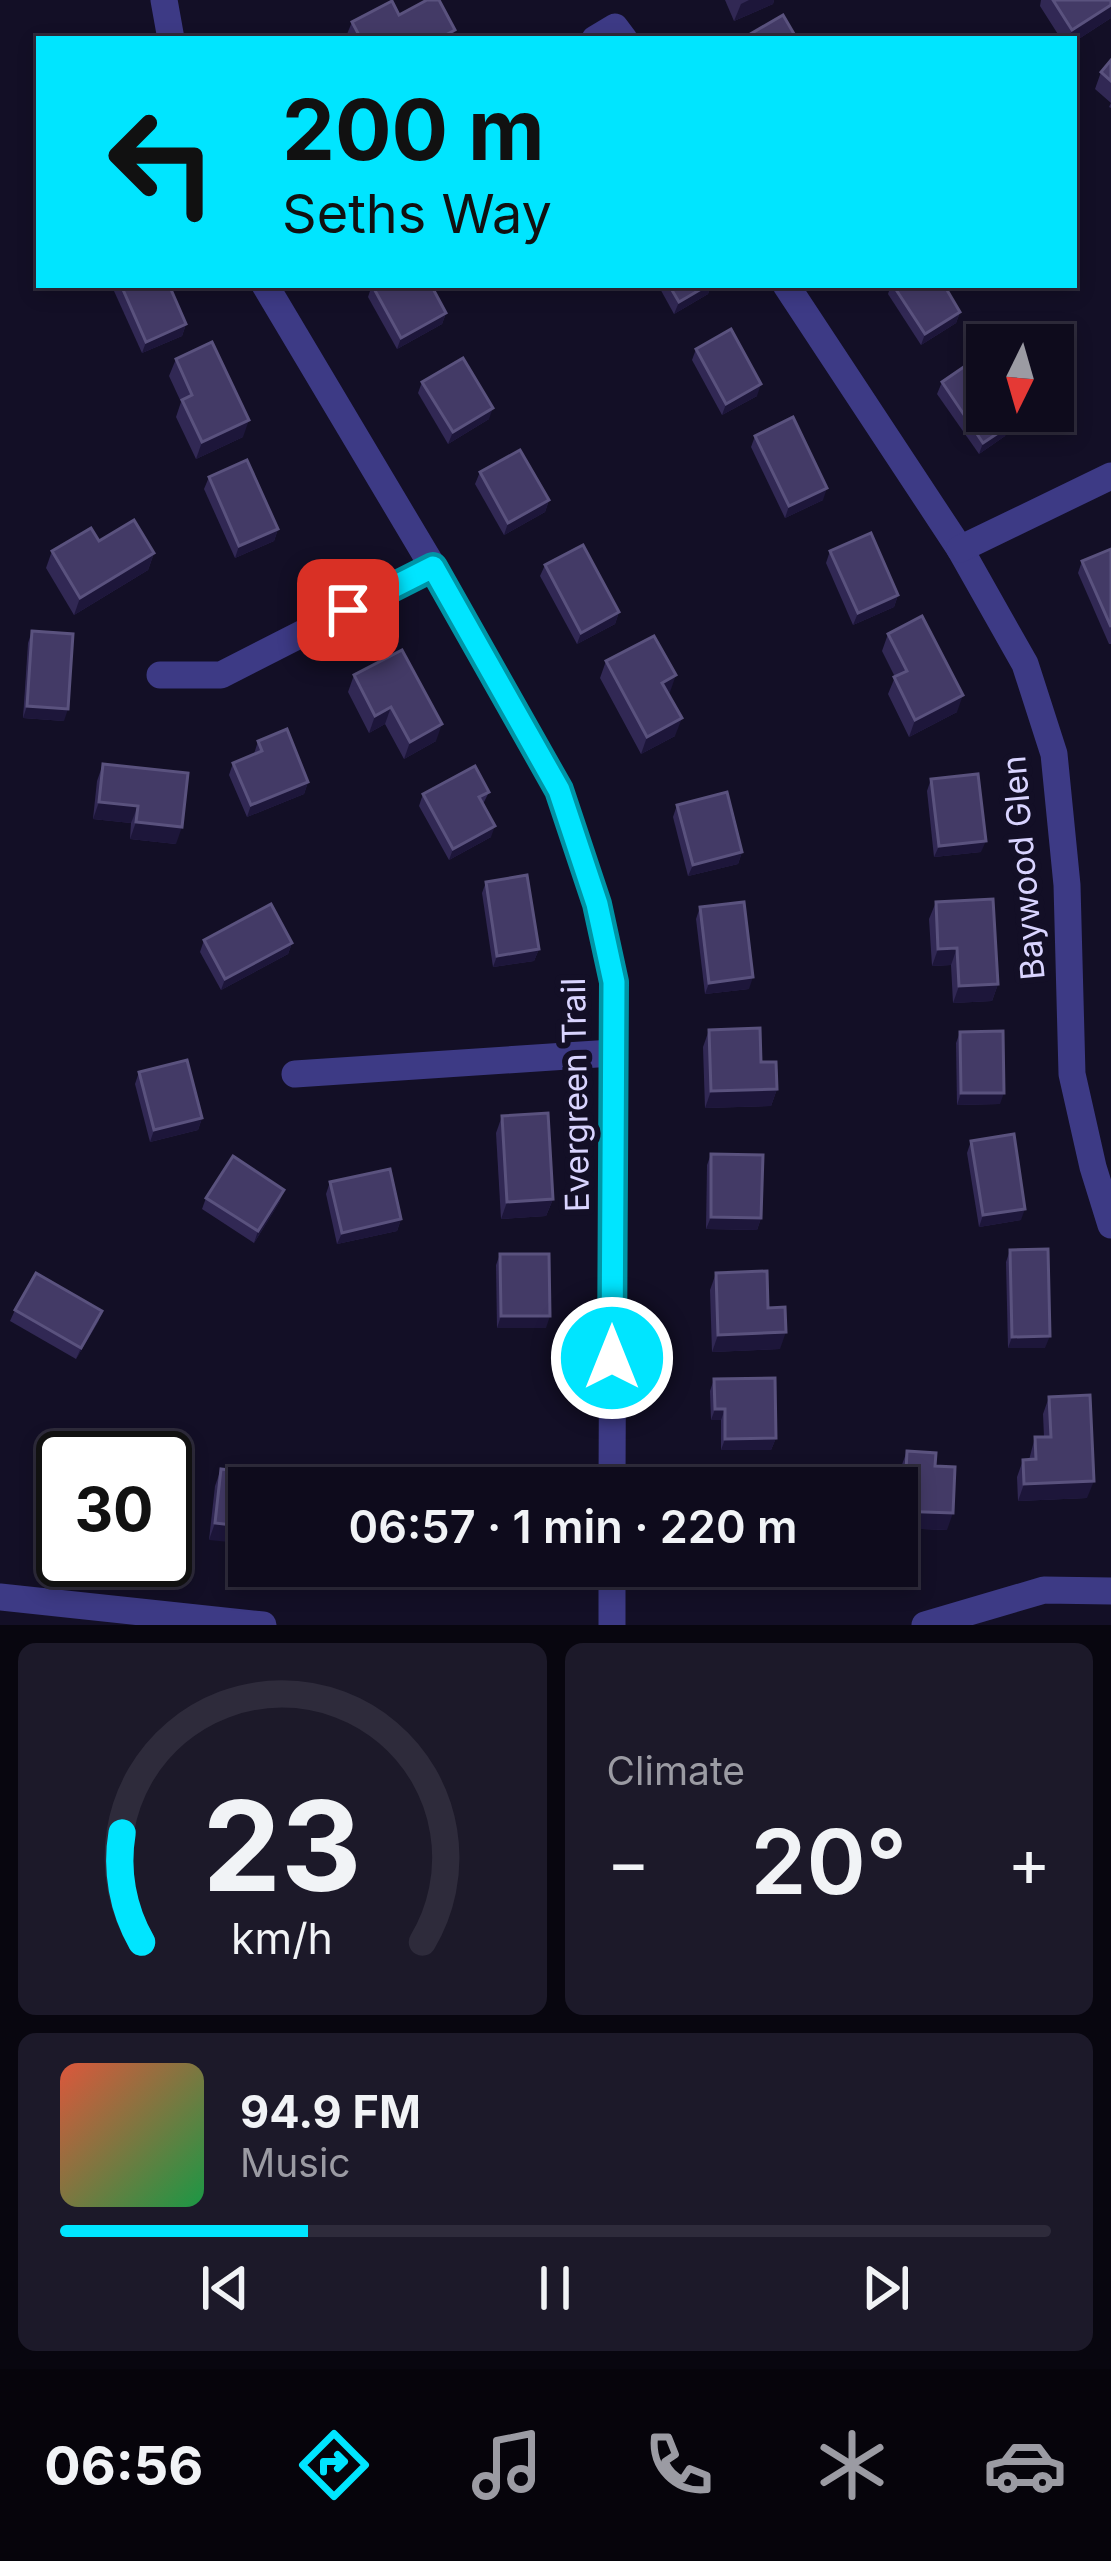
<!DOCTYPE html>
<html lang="en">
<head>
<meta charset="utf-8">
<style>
	:root { --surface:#0e0b1c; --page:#1c1929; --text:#f1f3f6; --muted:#9b9ba3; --line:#2e2b3b; --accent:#00e5ff }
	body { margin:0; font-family:Inter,sans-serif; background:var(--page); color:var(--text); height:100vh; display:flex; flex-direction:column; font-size:45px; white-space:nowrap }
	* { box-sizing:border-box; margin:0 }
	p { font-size:39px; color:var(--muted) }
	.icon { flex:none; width:66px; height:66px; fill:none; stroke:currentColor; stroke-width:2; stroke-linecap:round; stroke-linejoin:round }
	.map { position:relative; height:1625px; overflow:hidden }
	.sheet { display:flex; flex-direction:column; gap:18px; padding:18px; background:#08060f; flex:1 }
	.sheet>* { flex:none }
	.hud { position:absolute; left:36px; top:36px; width:1041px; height:252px; border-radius:0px; box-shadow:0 6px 18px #0003,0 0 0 3px var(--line); background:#00e5ff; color:#111; overflow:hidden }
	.needle { width:78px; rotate:185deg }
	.fabs { position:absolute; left:966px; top:324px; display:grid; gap:24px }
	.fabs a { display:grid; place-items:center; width:108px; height:108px; border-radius:0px; background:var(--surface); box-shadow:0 6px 18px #0003,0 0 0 3px var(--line); font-size:60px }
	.speed { position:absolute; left:36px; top:1431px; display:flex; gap:24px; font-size:60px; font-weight:700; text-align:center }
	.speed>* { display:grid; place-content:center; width:156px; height:156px; border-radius:50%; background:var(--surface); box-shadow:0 6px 18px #0003,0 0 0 3px var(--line); line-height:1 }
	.speed .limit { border:6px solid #111; border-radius:18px; background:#fff; color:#111 }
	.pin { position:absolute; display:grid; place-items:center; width:102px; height:102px; color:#fff; margin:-51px; border-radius:24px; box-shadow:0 6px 18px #0006 }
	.me { position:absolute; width:132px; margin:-66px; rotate:0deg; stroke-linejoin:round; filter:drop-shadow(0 0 9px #0008) }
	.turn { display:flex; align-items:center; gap:42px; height:252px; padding:0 48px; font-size:54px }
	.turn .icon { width:156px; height:156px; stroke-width:2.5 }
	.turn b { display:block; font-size:84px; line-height:102px }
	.big { font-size:90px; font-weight:600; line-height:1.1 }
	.sheet .widget { flex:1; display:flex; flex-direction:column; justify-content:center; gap:18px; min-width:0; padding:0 42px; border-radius:18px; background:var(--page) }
	.sheet .dial { align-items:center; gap:0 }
	.dial svg { height:312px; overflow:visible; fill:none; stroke:var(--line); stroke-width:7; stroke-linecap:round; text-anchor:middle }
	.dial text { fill:var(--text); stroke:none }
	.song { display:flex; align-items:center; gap:36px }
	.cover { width:144px; height:144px; border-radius:18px; background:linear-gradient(135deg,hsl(10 70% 55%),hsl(140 70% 35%)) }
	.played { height:12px; border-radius:6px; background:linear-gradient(90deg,var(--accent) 25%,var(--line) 25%) }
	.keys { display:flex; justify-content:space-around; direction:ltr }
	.heat { display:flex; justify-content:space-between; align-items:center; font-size:66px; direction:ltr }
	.sheet .tiles { flex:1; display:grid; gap:18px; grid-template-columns:1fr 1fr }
	.widget:last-child { grid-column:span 2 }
	.trip { position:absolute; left:228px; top:1467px; width:690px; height:120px; border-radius:0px; background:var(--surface); box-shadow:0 6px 18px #0003,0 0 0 3px var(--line); font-weight:600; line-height:120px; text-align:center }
	.dock { display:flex; height:192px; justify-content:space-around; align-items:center; background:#06040b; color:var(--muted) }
	.dock .icon { width:84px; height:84px }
	.dock .on { color:var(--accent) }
	.dock b { font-size:54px; color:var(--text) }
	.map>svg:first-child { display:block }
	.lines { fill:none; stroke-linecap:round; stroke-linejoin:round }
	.minor { stroke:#3d3a85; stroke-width:27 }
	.wall { fill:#312854 }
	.shaded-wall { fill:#1d163a }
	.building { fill:#433a66; stroke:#5a527e; stroke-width:3 }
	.route-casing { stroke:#0095a6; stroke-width:30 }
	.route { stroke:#00e5ff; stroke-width:21 }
	.labels { text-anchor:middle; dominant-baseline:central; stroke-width:12; stroke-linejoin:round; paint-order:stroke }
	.street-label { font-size:33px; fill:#d9d4ff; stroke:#130f26 }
</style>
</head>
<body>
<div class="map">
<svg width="1111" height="1625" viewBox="0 0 1111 1625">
	<rect width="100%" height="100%" fill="#130f26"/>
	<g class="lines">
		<g class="minor">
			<path d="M164,0L171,39"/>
			<path d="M595,39L615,27L624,39"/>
			<path d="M265,285L433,567L559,790L597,904L614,982L612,1488"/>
			<path d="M786,285L960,549L1025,664L1054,754L1067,885L1072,1074L1093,1167L1111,1225"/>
			<path d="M960,549L1111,476"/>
			<path d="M160,675H221L433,567"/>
			<path d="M295,1074L612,1053"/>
			<path d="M612,1566V1625"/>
			<path d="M0,1597L263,1625"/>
			<path d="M925,1625L1044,1590L1111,1591"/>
		</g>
	</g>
	<g class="wall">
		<path d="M725,0H774L773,4L734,21Z"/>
		<path d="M1041,0H1111V18L1074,42V39H1061L1040,6Z"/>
		<path d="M399,15L452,39H345L352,22Z"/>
		<path d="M1111,60V108L1109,107L1111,103L1095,89L1101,72Z"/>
		<path d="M116,285H169L186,324L182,336L142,353L114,291Z"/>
		<path d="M372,285L446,313L442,324L397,349L368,297Z"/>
		<path d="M658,285H711L708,294L674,314Z"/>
		<path d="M891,285H944L960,312L956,323L921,345L888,294Z"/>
		<path d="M696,349L757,396L722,415L692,360Z"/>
		<path d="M176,359L243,437L196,459L176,417L181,402L169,376Z"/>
		<path d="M422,382L489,419L448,444L418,393Z"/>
		<path d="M942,382L1010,425L1005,436L979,454L937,394Z"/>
		<path d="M755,436L823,500L785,518L751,447Z"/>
		<path d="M480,472L549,500L545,512L504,535L475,484Z"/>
		<path d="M209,477L278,529L274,541L235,558L204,489Z"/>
		<path d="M99,541L154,553L148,570L74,615L46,568L52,551Z"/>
		<path d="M1111,549V644H1109L1078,573L1082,561Z"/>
		<path d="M830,551L898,595L894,607L853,625L826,563Z"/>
		<path d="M545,565L619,612L615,624L577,644L540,576Z"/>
		<path d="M32,631L64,721L23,718L28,643Z"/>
		<path d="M888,634L957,712L909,737L888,694L895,677L882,651Z"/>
		<path d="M606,661L670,692L668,693L675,736L641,754L600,678Z"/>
		<path d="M354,675L436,741L404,759L385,724L369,733L348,692Z"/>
		<path d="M258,741L308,782L304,794L247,817L229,775L233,763L254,754Z"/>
		<path d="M103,764L176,844L130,839L131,823L93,819L97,781Z"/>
		<path d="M931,779L981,852L934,857L927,791Z"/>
		<path d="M489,792L483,804L491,837L449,860L419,806L423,794Z"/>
		<path d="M677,805L742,852L738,864L688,876L673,817Z"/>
		<path d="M486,882L539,949L534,961L493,967L482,893Z"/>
		<path d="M936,902L998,984L992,1001L953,1003L951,965L932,966L929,919Z"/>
		<path d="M700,907L749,989L705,994L696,919Z"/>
		<path d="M204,940L292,943L288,954L221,990L200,952Z"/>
		<path d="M709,1030L761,1062L777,1089L771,1106L705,1108L703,1047Z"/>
		<path d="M960,1032L1000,1104L957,1105L956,1043Z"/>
		<path d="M139,1072L202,1118L198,1130L150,1142L135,1084Z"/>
		<path d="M502,1116L553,1199L546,1216L501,1219L496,1133Z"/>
		<path d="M971,1141L1021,1220L979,1227L967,1153Z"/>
		<path d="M711,1154L761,1218L757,1230L706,1229L707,1165Z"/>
		<path d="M330,1182L401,1219L397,1231L337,1244L326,1194Z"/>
		<path d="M206,1198L280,1201L254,1243L202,1209Z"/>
		<path d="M1010,1250L1045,1348H1008L1006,1262Z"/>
		<path d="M500,1254L546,1328H497L496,1265Z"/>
		<path d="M716,1273L768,1308L780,1349L712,1352L710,1290Z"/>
		<path d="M15,1310L102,1311L98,1322L76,1359L10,1321Z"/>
		<path d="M714,1379L776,1438L771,1450H721V1420H711L710,1391Z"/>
		<path d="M1049,1397L1087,1498L1018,1501L1017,1477L1023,1460H1029L1035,1437H1044L1043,1414Z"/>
		<path d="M907,1451L935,1466L947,1530L897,1528V1488H872L879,1470H900Z"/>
		<path d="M221,1469L265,1488L209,1540L215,1486Z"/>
		<path d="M63,1480V1530H60Z"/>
	</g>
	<g class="shaded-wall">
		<path d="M749,0H774L773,4L734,21L741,4Z"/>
		<path d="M1111,5V18L1074,42V39H1069L1072,30Z"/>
		<path d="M455,30L452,39H438Z"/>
		<path d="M708,285H711L708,294L674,314L679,302Z"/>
		<path d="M960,312L956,323L921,345L925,334Z"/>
		<path d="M446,313L442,324L397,349L401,338Z"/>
		<path d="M186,324L182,336L142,353L146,342Z"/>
		<path d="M761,384L757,396L722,415L726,404Z"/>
		<path d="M493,408L489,419L448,444L453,432Z"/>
		<path d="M249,420L243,437L196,459L202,442Z"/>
		<path d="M1010,425L1005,436L979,454L983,443Z"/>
		<path d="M827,488L823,500L785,518L789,506Z"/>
		<path d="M549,500L545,512L504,535L508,523Z"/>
		<path d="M278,529L274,541L235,558L239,546Z"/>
		<path d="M154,553L148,570L74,615L80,598Z"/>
		<path d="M898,595L894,607L853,625L858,613Z"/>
		<path d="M619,612L615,624L577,644L581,633Z"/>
		<path d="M676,675L670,692L656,700L662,683Z"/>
		<path d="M963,695L957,712L909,737L915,720Z"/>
		<path d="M27,706L68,709L64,721L23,718Z"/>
		<path d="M391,707L385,724L369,733L375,716Z"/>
		<path d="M682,718L675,736L641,754L647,737Z"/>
		<path d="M442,724L436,741L404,759L410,742Z"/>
		<path d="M308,782L304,794L247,817L251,805Z"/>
		<path d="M99,802L138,806L131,823L93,819Z"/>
		<path d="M136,822L182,827L176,844L130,839Z"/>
		<path d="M495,826L491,837L449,860L453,849Z"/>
		<path d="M986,841L981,852L934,857L939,846Z"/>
		<path d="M742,852L738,864L688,876L693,865Z"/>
		<path d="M292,943L288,954L221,990L225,979Z"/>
		<path d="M957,948L951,965L932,966L938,949Z"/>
		<path d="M539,949L534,961L493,967L497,956Z"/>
		<path d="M753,977L749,989L705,994L709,983Z"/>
		<path d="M998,984L992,1001L953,1003L959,986Z"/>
		<path d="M777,1089L771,1106L705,1108L711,1091Z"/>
		<path d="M961,1093H1004L1000,1104L957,1105Z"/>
		<path d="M202,1118L198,1130L150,1142L154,1130Z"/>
		<path d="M284,1190L280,1201L254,1243L258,1231Z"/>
		<path d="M553,1199L546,1216L501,1219L507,1202Z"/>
		<path d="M1025,1209L1021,1220L979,1227L983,1215Z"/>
		<path d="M711,1217L761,1218L757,1230L706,1229Z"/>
		<path d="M401,1219L397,1231L337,1244L342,1233Z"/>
		<path d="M102,1311L98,1322L76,1359L81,1348Z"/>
		<path d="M501,1316H550L546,1328H497Z"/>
		<path d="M786,1332L780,1349L712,1352L718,1335Z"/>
		<path d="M1050,1336L1045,1348H1008L1012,1337Z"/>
		<path d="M715,1409H725L721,1420H711Z"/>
		<path d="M776,1438L771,1450H721L725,1439Z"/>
		<path d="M1094,1481L1087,1498L1018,1501L1024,1484Z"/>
		<path d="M897,1511L953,1513L947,1530L897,1528Z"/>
		<path d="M215,1523L249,1527V1544L209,1540Z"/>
		<path d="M492,1566H549L547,1572Z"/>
		<path d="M764,1567L760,1579L718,1581L722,1569Z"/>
	</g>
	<g class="building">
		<path d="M427,0H439L455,30L438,39H361L352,22L392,1L399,15Z"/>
		<path d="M1053,0H1111V5L1072,30Z"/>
		<path d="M783,15L797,39H748L747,36Z"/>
		<path d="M1111,60V81L1101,72Z"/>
		<path d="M121,285H169L186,324L146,342Z"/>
		<path d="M372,285H431L446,313L401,338Z"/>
		<path d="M669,285H708L679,302Z"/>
		<path d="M893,285H944L960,312L925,334Z"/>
		<path d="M731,329L761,384L726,404L696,349Z"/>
		<path d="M212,342L249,420L202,442L182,400L192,395L176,359Z"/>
		<path d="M463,358L493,408L453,432L422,382Z"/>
		<path d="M968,364L987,392V411H1000L1010,425L983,443L942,382Z"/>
		<path d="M793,417L827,488L789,506L755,436Z"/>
		<path d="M520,450L549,500L508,523L480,472Z"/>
		<path d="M247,460L278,529L239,546L209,477Z"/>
		<path d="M134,520L154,553L80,598L52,551L91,528L99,541Z"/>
		<path d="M871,533L898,595L858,613L830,551Z"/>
		<path d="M583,545L619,612L581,633L545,565Z"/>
		<path d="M1111,549V627L1082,561Z"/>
		<path d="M922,616L963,695L915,720L894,677L907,671L888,634Z"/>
		<path d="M32,631L73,634L68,709L27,706Z"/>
		<path d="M654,636L676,675L662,683L682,718L647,737L606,661Z"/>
		<path d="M402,650L442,724L410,742L391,707L375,716L354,675Z"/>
		<path d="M287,729L308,782L251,805L233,763L262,751L258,741Z"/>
		<path d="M103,764L188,773L182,827L136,822L138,806L99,802Z"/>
		<path d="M475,766L489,792L479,797L495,826L453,849L423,794Z"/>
		<path d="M978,774L986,841L939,846L931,779Z"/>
		<path d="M727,792L742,852L693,865L677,805Z"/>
		<path d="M527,875L539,949L497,956L486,882Z"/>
		<path d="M993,899L998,984L959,986L957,948L938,949L936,902Z"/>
		<path d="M744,902L753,977L709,983L700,907Z"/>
		<path d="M271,904L292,943L225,979L204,940Z"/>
		<path d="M760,1028L761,1062H776L777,1089L711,1091L709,1030Z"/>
		<path d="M1003,1031L1004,1093H961L960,1032Z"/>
		<path d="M187,1060L202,1118L154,1130L139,1072Z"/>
		<path d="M548,1113L553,1199L507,1202L502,1116Z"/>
		<path d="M1014,1134L1025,1209L983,1215L971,1141Z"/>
		<path d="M711,1154L763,1155L761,1218L711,1217Z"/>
		<path d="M233,1156L284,1190L258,1231L206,1198Z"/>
		<path d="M390,1169L401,1219L342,1233L330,1182Z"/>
		<path d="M1048,1249L1050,1336L1012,1337L1010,1250Z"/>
		<path d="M500,1254H549L550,1316H501Z"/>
		<path d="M767,1271L768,1308L785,1307L786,1332L718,1335L716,1273Z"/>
		<path d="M36,1273L102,1311L81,1348L15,1310Z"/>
		<path d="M775,1378L776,1438L725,1439V1409H715L714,1379Z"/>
		<path d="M1090,1395L1094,1481L1024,1484L1023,1460L1036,1459L1035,1437H1051L1049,1397Z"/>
		<path d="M907,1451L936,1453L935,1466L955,1467L953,1513L897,1511V1488H878L879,1470L906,1471Z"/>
		<path d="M221,1469L266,1474L265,1488H249V1527L215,1523Z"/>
		<path d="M722,1566H764V1567L722,1569Z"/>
	</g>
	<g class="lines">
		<g class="route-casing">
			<path id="route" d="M348,610L433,567L559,790L597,904L614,982L612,1358"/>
		</g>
		<use href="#route" class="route"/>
	</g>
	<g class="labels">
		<g class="street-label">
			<text transform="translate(1023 868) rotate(-95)">Baywood Glen</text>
			<text transform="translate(575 1095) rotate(-91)">Evergreen Trail</text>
		</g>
	</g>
</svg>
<div class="fabs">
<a><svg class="needle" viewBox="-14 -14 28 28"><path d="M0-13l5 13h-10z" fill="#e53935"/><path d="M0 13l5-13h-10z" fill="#9b9ba3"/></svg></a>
</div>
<div class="speed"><div class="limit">30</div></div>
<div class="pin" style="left:348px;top:610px;background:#d93025"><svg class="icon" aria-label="arrive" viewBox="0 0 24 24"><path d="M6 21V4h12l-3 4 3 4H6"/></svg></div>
<svg class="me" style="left:612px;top:1358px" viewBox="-20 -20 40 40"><circle r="17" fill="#00e5ff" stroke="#fff" stroke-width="3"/><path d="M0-11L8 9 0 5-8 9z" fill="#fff"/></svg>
<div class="trip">06:57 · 1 min · 220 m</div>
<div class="hud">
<div class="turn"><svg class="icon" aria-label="left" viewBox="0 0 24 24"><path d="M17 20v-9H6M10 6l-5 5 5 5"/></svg><div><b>200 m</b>Seths Way</div></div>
</div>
</div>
<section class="sheet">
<div class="tiles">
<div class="widget dial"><svg viewBox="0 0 100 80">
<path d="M14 69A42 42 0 1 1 86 69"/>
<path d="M14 69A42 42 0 0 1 9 41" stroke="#00e5ff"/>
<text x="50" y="56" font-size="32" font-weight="700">23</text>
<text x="50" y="72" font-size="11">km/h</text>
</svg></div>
<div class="widget"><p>Climate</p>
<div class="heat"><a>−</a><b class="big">20°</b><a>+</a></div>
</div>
<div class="widget">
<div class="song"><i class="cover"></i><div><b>94.9 FM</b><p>Music</p></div></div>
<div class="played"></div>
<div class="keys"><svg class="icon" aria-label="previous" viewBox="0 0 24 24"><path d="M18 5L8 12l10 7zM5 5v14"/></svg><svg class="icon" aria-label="pause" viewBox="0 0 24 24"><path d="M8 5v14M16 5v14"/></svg><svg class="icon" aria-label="next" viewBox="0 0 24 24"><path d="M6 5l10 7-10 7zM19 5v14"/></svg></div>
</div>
</div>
</section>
<nav class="dock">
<b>06:56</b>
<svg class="icon on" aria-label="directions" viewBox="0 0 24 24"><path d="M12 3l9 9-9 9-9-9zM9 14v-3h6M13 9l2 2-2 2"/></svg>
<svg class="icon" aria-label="music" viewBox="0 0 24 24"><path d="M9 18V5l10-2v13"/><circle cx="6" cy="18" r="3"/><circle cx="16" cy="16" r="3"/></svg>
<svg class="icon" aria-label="phone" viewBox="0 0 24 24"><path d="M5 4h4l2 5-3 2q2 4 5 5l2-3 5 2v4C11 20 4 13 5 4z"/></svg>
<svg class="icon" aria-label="climate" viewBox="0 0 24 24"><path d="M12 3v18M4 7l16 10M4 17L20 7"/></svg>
<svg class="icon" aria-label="car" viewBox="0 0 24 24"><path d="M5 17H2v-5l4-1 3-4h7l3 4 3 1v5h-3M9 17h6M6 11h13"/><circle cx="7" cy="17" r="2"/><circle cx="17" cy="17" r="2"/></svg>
</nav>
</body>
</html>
